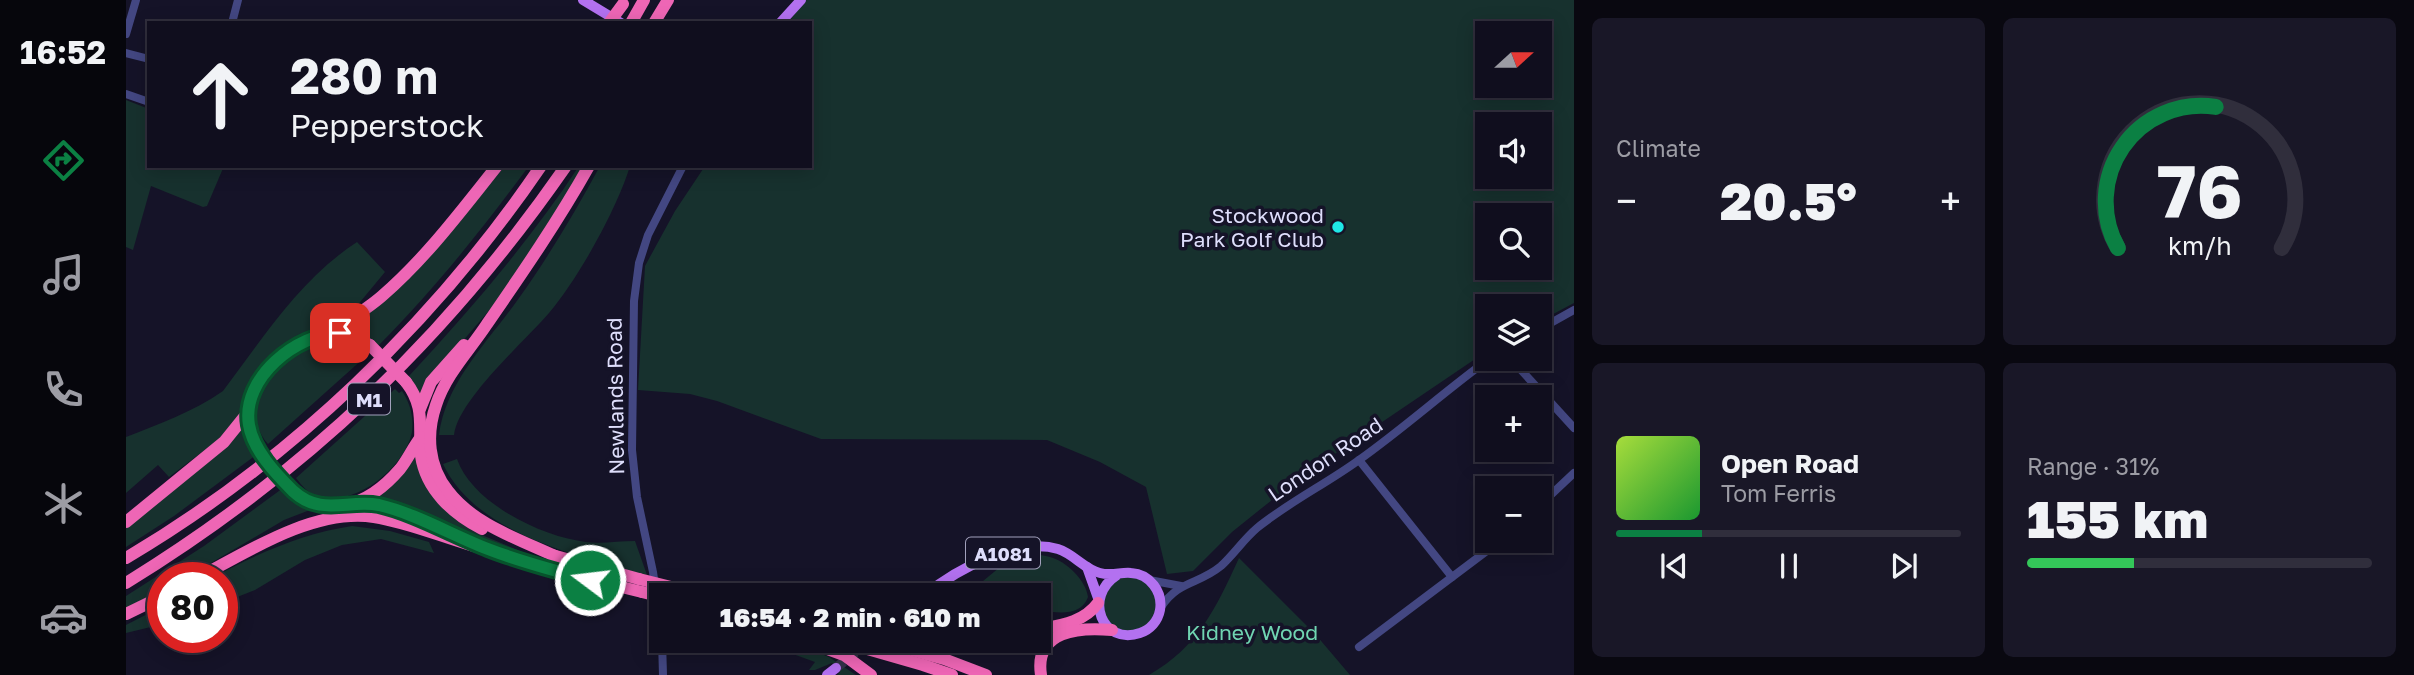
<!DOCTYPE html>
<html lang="en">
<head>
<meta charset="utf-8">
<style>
	:root { --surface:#100e1e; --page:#191727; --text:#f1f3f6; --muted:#9c9ca4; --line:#302e3c; --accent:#0b8043 }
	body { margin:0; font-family:"Golos Text",sans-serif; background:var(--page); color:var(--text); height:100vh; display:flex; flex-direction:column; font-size:26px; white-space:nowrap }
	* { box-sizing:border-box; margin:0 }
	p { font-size:23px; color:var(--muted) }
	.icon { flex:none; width:38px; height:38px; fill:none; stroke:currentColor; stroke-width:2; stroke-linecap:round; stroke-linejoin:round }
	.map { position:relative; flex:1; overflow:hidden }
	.sheet { display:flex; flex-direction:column; gap:18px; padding:18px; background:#090810; width:840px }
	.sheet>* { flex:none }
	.hud { position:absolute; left:21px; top:21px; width:665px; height:147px; border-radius:0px; box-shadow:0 4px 18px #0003,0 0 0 2px var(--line); background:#100e1e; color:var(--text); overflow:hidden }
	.needle { width:46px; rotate:69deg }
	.controls { position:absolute; left:1349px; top:21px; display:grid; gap:14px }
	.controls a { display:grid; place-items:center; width:77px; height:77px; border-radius:0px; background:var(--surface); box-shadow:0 4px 18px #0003,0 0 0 2px var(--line); font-size:35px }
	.speed { position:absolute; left:21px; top:562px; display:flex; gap:14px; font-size:35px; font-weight:700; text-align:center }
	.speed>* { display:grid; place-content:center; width:91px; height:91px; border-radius:50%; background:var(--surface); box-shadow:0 4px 18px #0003,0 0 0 2px var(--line); line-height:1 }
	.speed .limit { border:10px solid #d22; background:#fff; color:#111 }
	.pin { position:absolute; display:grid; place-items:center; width:60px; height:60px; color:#fff; margin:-30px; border-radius:14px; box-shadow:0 4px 10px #0006 }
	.me { position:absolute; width:77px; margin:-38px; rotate:285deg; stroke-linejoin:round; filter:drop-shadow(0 0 5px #0008) }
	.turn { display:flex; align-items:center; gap:24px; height:147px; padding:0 28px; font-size:32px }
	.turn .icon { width:91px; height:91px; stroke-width:2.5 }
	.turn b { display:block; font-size:49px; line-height:60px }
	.big { font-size:52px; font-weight:800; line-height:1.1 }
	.sheet .card { flex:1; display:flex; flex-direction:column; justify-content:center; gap:10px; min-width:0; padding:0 24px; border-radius:10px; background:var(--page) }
	.sheet .dial { align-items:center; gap:0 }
	.dial svg { height:182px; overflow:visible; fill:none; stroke:var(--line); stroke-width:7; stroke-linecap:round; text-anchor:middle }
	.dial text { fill:var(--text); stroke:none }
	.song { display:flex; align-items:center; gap:21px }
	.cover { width:84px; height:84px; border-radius:10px; background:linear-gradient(135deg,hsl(80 70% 55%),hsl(130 70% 35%)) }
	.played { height:7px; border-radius:4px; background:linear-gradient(90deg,var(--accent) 25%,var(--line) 25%) }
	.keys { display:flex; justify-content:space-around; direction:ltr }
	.heat { display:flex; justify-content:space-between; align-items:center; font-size:38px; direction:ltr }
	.charge { height:10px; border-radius:5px; background:linear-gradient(90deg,#34c759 31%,var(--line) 0) }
	.sheet .tiles { flex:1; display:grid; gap:18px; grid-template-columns:repeat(2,1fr) }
	.trip { position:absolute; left:523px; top:583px; width:402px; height:70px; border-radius:0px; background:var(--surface); box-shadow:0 4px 18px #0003,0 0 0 2px var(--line); font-weight:800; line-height:70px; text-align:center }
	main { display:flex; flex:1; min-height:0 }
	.tab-bar { display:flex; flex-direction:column; width:126px; justify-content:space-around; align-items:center; background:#06060c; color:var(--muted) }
	.tab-bar .icon { width:49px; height:49px }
	.tab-bar .active { color:var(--accent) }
	.tab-bar b { font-size:32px; color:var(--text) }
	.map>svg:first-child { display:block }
	.green { fill:#17312e; fill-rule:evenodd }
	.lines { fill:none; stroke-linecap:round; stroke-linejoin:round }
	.major-tunnel { stroke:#333148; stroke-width:10; stroke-dasharray:10 5; stroke-linecap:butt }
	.minor { stroke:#434782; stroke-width:8 }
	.major { stroke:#b371f0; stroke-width:10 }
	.highway { stroke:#ee66b5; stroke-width:12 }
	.highway-bridge { stroke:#ee66b5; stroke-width:12 }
	.route-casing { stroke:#07532c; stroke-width:18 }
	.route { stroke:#0b8043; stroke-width:12 }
	.poi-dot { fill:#1fe7e7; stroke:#151328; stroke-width:2.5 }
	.labels { text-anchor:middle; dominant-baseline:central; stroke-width:7; stroke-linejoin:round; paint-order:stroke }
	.shield { fill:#151328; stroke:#a2a1bc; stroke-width:2 }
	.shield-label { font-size:19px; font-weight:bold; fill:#dedefb }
	.poi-label { font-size:21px; fill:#dedefb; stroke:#151328; text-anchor:end }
	.street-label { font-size:21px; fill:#dedefb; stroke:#151328 }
	.park-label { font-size:21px; fill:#70d5b2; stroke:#151328 }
</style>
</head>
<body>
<main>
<nav class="tab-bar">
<b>16:52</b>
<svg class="icon active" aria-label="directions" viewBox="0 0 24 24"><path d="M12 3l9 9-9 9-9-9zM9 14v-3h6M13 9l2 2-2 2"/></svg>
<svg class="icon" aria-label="music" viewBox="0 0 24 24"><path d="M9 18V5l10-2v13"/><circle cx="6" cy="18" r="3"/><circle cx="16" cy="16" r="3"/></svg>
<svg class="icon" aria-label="phone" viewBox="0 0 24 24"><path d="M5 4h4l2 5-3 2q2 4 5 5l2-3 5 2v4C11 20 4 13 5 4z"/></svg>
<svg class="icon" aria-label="climate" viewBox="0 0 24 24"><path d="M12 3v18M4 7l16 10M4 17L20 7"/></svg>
<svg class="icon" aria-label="car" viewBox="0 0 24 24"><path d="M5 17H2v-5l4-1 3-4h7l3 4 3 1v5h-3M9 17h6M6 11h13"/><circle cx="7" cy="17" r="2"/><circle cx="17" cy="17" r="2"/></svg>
</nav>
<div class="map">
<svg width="1448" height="675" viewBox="0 0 1448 675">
	<rect width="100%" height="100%" fill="#151328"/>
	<g class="green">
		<path d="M679,0H1448V303L1414,321V306H1362L1361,351L1172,479L1106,532L1067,571L1041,574L1020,487L974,462L921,440L695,439L591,401L564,394L512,390L519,266L549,211L579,166H684V23H662ZM1362,33H1414V86H1362ZM1362,124H1414V177H1362ZM1362,215H1414V268H1362Z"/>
		<path d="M0,100L23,109V166H98L81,206L77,207L25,186L7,250L0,247Z"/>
		<path d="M379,166H403C356,229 309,289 253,345L230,333L217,330L315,243Z"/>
		<path d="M453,166H459L373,299L304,379L295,399L283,376C344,310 403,242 453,166Z"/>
		<path d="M474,166H504C491,209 452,279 423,313C399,341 332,400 328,435H313C320,381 363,341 393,298C423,256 449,212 474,166Z"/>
		<path d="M231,242L259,272L230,307L143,358L128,379L113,415L92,440L43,477L32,465L0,493V437C33,424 67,412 97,391C138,337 173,280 231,242Z"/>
		<path d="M216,341C228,345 234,349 239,357L142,444C108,406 156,355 194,343C201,341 209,342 216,341Z"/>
		<path d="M269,389L273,393L276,391C284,403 288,417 286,432C279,469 222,514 185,493C179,490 174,483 170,478Z"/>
		<path d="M119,425L130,455L48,516L0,547V528Z"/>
		<path d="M290,455L339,525L356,535L406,556V558L354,541L258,504L244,501L272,480Z"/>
		<path d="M331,459C346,503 416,537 460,542C476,544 493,541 509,541L521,575C452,556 350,534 317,464Z"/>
		<path d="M157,488L189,508L158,520L61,577L37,578V590L0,608V596L78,546Z"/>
		<path d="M226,526L264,531L303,542L308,553L255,539L216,545L179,560L129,590L96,603V578L88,577C130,554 178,533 226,526Z"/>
		<path d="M901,553C909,554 917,555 924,557C940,561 960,580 962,597C955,617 931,613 914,610V595H840L885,558Z"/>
		<path d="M1113,558L1190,635L1224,675H1023C1072,647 1090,608 1113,558Z"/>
		<circle cx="1003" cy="604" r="27"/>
		<path d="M37,606V624L0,633V625Z"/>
		<path d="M604,641H662L703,657L730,675H711L714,672L706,663L689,670H683L689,662L656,650Z"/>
	</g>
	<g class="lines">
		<path class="major-tunnel" d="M710,668L744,640"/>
		<g class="minor">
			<path d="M106,23L112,0"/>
			<path d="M0,34L10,0"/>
			<path d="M0,53L23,59"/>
			<path d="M0,94L23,102"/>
			<path d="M1414,329L1448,310"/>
			<path d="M1385,359L1448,428"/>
			<path d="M1233,460L1326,577"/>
			<path d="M1414,505L1448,473"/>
			<path d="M1023,580L1055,586"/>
			<path d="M1035,607C1053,580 1072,585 1095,566C1108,554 1118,539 1131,528C1163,502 1200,484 1233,460C1278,428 1319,391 1363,359"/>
			<path d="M536,634L527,572L511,497L506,450L508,301L513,263L522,235L557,166"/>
			<path d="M536,640L537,675"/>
			<path d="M1233,647L1374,541"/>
		</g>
		<g class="major">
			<path d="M457,0L495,23"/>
			<path d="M654,23L675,0"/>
			<path d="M961,567L972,598"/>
			<path d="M799,595C831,569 891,537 932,549C948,554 958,569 974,573C985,576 995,572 1005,573C1024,574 1037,592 1034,610C1032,621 1024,630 1014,633C976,646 957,597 991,575"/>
			<path d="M701,675L710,668"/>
		</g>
		<g class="highway">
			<path d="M505,23L518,0"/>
			<path d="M528,23L542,0"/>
			<path d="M203,333C221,321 240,310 256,296C300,258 335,211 371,166"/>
			<path d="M280,382C300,408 292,426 295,456C300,490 327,514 356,529"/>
			<path d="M294,409L305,382L338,345"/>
			<path d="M130,446C99,383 185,308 244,345"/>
			<path d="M162,484C198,524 243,505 274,469C282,459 287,447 295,437"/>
			<path d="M231,503L255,506L312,529"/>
			<path d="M0,522L98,442L123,411"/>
			<path d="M355,547L422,569L516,592"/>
			<path d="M426,555L513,579"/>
			<path d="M431,557C393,539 348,525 322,491C302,466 300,434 310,405C320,374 344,350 361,324C397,272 432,221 463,166"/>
			<path d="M0,558C164,461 308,323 415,166"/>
			<path d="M72,578C122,551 189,508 248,517C287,523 325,541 363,550"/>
			<path d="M0,583C180,472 319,340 440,166"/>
			<path d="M545,587L580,595"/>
			<path d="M0,614L37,596"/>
			<path d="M914,629C936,625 958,622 972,603"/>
			<path d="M677,640L718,655L745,675"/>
			<path d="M710,640L797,665L826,675"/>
			<path d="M750,640L818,659L860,675"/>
			<path d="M915,675C908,630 954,627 986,630"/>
		</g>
		<g class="highway-bridge">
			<path d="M483,23L497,4"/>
			<path d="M244,345L280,382"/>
			<path d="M130,446L162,484"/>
			<path d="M513,579L545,587"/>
			<path d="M516,592L536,597"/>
		</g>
	</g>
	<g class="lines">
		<g class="route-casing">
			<path id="route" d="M214,333C171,333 115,378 123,425C127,450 150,474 167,491C195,517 222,499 253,505C288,513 328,536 362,549C395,562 430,571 464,580"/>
		</g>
		<use href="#route" class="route"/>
	</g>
	<circle class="poi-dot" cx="1212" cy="227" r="7"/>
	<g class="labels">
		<g class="shield">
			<rect x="222" y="383.5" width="42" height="31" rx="5"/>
			<rect x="840" y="537.5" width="74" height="31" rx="5"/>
		</g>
		<g class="shield-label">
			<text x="243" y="399">M1</text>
			<text x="877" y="553">A1081</text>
		</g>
		<g class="poi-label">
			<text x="1198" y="215">Stockwood<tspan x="1198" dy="24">Park Golf Club</tspan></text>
		</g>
		<g class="street-label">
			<text transform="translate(489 396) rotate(-91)">Newlands Road</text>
			<text transform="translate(1199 459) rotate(-34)">London Road</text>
		</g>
		<g class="park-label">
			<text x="1126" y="632">Kidney Wood</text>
		</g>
	</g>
</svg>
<div class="controls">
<a><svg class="needle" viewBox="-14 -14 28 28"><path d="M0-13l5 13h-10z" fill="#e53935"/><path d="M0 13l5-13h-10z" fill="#9c9ca4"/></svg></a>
<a><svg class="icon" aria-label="sound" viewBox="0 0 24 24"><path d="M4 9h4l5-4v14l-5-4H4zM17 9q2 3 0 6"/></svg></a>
<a><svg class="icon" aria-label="search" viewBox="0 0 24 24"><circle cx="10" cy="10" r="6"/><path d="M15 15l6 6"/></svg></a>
<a><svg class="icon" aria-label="layers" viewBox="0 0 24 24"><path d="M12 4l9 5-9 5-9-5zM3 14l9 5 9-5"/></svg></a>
<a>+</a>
<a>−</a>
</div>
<div class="speed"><div class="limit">80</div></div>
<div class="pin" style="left:214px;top:333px;background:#d93025"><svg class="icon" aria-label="arrive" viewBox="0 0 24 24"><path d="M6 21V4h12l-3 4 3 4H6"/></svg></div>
<svg class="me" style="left:464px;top:580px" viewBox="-20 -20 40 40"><circle r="17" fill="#0b8043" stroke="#fff" stroke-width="3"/><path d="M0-11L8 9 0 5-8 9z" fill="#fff"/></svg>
<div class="trip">16:54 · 2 min · 610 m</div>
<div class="hud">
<div class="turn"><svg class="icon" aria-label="ahead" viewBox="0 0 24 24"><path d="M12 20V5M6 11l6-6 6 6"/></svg><div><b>280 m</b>Pepperstock</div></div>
</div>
</div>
<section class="sheet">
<div class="tiles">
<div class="card"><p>Climate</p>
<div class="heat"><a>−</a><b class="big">20.5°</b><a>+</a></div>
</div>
<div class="card dial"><svg viewBox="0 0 100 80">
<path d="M14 69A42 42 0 1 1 86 69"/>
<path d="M14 69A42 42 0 0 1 57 7" stroke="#0b8043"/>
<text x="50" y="56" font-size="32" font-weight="700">76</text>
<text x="50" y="72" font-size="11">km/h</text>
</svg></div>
<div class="card">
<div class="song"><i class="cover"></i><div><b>Open Road</b><p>Tom Ferris</p></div></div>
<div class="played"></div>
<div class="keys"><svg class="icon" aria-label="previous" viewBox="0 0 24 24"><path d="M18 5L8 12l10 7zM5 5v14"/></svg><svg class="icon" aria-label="pause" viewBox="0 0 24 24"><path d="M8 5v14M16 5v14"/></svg><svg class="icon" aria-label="next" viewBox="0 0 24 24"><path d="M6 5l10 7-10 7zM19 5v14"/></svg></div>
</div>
<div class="card"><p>Range · 31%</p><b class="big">155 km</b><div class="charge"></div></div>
</div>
</section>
</main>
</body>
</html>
